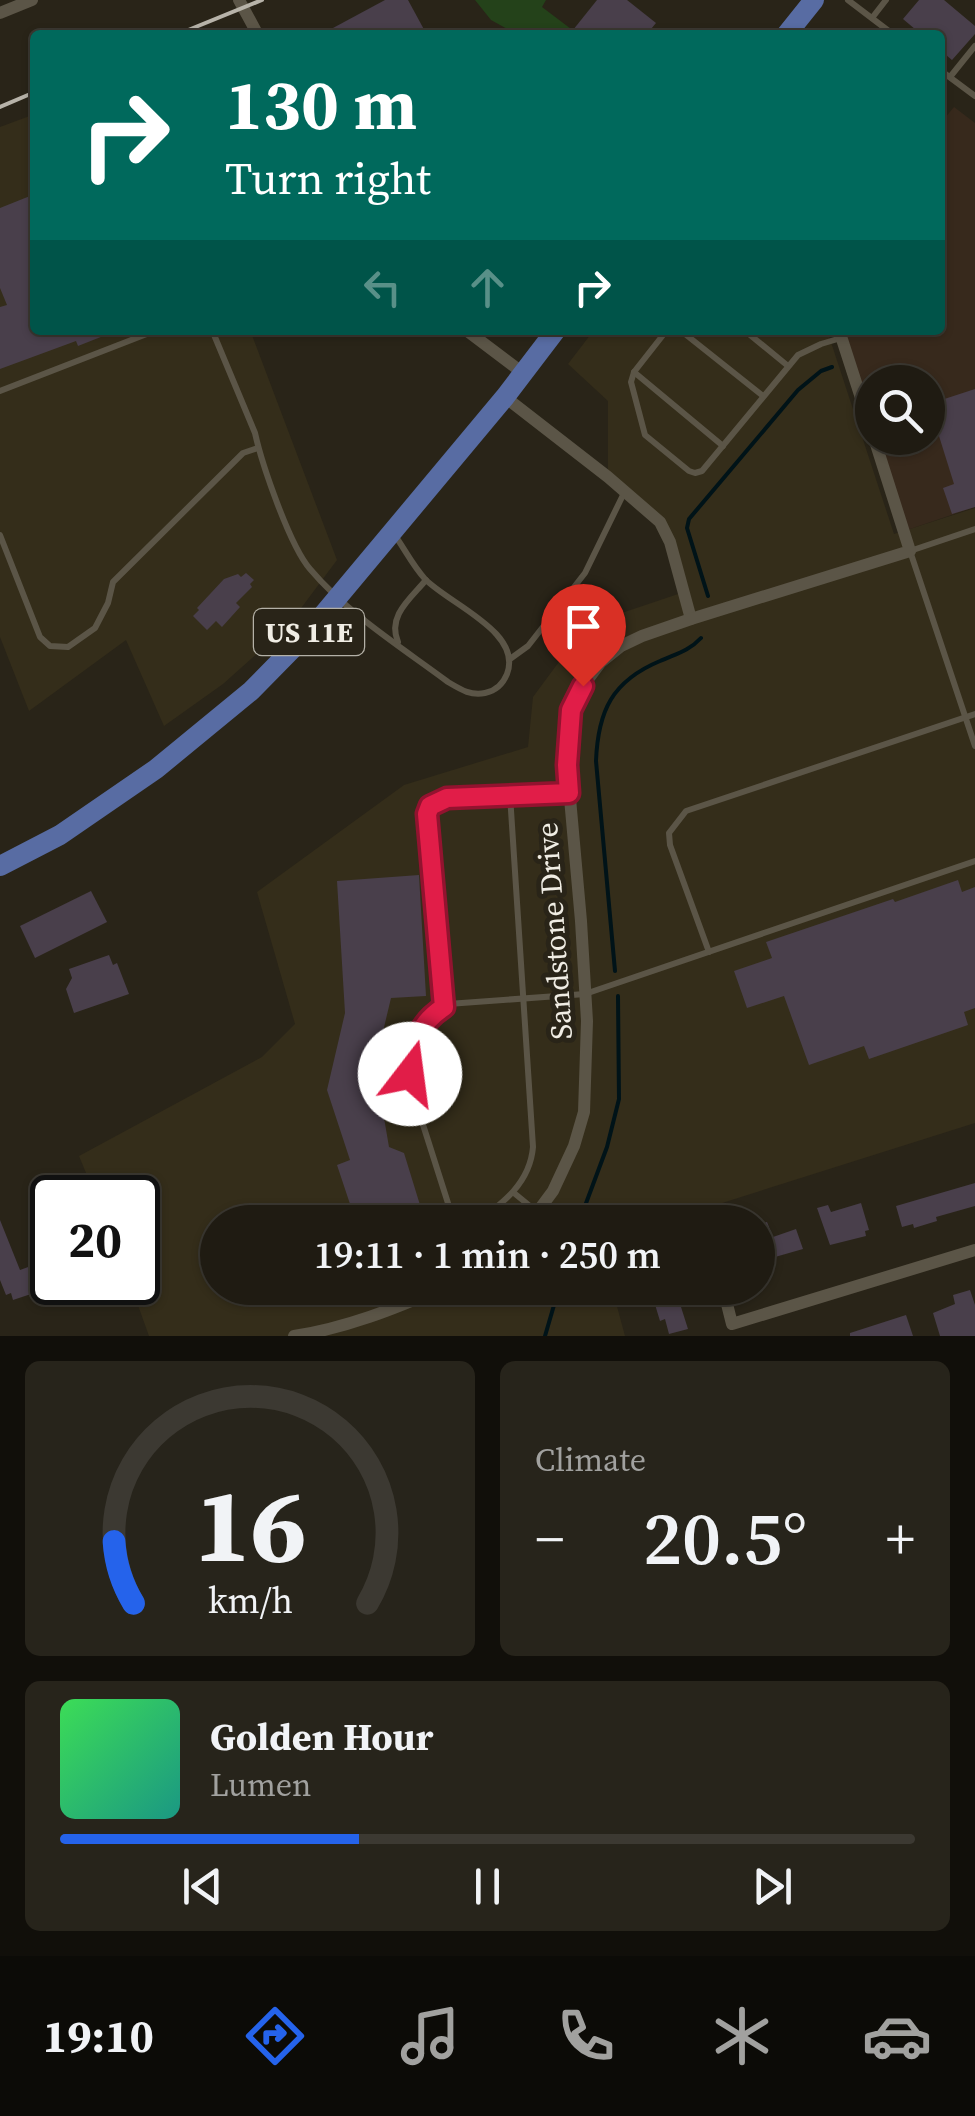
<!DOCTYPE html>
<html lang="en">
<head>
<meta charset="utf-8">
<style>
	:root { --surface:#1f1b12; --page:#27241b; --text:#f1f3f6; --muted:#a1a19f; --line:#3c3932; --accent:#2563eb }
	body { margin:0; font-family:"Source Serif 4",serif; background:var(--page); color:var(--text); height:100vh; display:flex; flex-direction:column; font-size:38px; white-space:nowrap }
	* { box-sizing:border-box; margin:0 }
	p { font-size:32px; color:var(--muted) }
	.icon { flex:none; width:55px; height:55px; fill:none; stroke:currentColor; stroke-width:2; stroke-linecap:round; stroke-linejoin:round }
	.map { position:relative; height:1336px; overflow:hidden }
	.panel { display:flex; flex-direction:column; gap:25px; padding:25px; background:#110f0a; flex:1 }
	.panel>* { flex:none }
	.banner { position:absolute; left:30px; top:30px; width:915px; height:305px; border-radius:10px; box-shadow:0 2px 8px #0004,0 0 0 2px var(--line); background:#00695c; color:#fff; overflow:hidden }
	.controls { position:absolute; left:855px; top:365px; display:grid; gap:20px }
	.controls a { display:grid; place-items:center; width:90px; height:90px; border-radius:50%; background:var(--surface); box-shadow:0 2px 8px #0004,0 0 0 2px var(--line); font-size:50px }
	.speed { position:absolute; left:30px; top:1175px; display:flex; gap:20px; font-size:50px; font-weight:700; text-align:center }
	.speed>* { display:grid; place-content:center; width:130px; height:130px; border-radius:50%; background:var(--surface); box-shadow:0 2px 8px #0004,0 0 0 2px var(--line); line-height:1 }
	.speed .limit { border:5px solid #111; border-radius:15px; background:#fff; color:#111 }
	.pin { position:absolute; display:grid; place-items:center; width:85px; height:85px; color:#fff; margin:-102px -42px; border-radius:50% 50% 50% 0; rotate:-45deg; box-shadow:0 0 10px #0007 }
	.pin .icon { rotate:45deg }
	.me { position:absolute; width:110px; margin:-55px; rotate:15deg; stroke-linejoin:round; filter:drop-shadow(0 0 8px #0008) }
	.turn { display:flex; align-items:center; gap:35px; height:210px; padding:0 30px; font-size:45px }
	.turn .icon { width:130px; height:130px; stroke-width:2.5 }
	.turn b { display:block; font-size:70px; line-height:85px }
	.lanes { display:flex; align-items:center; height:95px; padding:0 30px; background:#0003; justify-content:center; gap:50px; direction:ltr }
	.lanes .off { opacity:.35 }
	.big { font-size:75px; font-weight:600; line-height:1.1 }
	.panel .card { flex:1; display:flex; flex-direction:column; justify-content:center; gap:15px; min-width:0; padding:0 35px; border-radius:15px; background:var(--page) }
	.panel .dial { align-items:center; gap:0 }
	.dial svg { height:260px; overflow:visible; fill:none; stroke:var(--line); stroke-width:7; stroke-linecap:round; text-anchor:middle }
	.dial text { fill:var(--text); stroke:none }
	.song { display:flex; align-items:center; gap:30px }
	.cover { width:120px; height:120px; border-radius:15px; background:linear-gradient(135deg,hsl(130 70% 55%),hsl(170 70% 35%)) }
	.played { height:10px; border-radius:5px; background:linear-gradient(90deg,var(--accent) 35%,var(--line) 35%) }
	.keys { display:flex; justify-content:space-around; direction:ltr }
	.heat { display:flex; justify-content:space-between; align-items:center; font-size:55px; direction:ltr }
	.panel .tiles { flex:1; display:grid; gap:25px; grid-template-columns:1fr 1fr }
	.card:last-child { grid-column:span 2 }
	.trip { position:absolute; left:200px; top:1205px; width:575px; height:100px; border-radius:50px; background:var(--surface); box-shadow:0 2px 8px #0004,0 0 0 2px var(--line); font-weight:600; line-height:100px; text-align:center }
	.menu { display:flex; height:160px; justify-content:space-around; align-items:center; background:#0c0b07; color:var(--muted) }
	.menu .icon { width:70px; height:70px }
	.menu .active { color:var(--accent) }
	.menu b { font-size:45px; color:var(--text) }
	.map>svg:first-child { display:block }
	.built { fill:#342d1a }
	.industrial { fill:#37291c }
	.green { fill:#24421a }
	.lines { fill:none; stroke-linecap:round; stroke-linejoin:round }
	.stream { stroke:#001318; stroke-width:4 }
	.building { fill:#493f4b }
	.lane { stroke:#5b5547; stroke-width:6 }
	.street { stroke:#5b5547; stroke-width:12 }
	.primary { stroke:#586ca3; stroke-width:20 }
	.rail { stroke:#b7b3a9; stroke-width:4 }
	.route-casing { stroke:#92132f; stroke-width:25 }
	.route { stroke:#e11d48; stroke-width:18 }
	.labels { text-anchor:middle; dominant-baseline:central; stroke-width:10; stroke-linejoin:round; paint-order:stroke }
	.shield { fill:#292418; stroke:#b4b1a7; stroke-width:2.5 }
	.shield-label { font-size:28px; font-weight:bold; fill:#f0ede4 }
	.street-label { font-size:30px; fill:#f0ede4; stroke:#292418 }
</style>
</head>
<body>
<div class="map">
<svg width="975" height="1336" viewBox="0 0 975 1336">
	<rect width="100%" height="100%" fill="#292418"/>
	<g class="built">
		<path d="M35,114V330H250L337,560L287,627L223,684L164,726L126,640L29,711L0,637V127Z"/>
		<path d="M594,330H827L894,534L975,508V1123L662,1222H218V1288H612L625,1336H149L130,1283L138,1282V1198L96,1197L79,1156L262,1057L295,1024L257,892L404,785L528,747L533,697L564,655L601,620L684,592L660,522L608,477V401L568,364Z"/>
	</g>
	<path class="industrial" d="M954,107L975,123V507L904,531L873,438H928V382H872V435L839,330H940V124Z"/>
	<path class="green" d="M475,0H546L542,7L579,35H518L491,20Z"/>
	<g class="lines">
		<g class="stream">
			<path d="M708,596L687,528L689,519L798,390L821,371L832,367"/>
			<path d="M615,971L596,761C598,711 612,681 660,661C675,654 689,651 701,638"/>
			<path d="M579,1222L607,1147L619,1099L618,996"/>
			<path d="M545,1336L559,1288"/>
		</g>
	</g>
	<g class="building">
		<path d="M385,0H408L427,35H320Z"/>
		<path d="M597,0H627L656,23L646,35H580L573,30Z"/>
		<path d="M919,0H944L975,26V34L952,60L940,50V35H922L903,19Z"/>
		<path d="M35,194V330L116,331L78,346L76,341L0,369V307L7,305L0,288V208Z"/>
		<path d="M975,389V507L952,514L943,488L954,484L929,404Z"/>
		<path d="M246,573L254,580L250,584L252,587L236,603L240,607L222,627L216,621L207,630L193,616L199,610L197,608L224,579L238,574L241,577Z"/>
		<path d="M419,875L426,996L391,998L375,1065L389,1147L404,1153L420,1205L424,1204L430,1222H356L337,1165L350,1160L327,1090L345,1013L337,881Z"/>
		<path d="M958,880L962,892L975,887V1008L964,1012L968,1025L869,1059L864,1046L809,1065L784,996L747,1008L734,971L772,958L766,942L893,899L895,902Z"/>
		<path d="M91,891L107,922L35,958L20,926Z"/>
		<path d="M109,955L113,965L117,963L129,994L74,1013L66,989L72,978L69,969Z"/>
		<path d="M975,1183V1206L936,1217L937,1221L914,1228L913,1224L902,1227L896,1206Z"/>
		<path d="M861,1203L869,1230L865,1231L866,1236L830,1245L817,1208L828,1205L831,1212Z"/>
		<path d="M0,1220L20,1270L50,1259L52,1266V1276L28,1285L31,1294L13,1300L11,1293L6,1295L0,1280Z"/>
		<path d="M767,1222L773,1237L796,1229L803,1249L758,1262V1225Z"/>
		<path d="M650,1288H675L688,1329L669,1334L665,1319L660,1321Z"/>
		<path d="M970,1290L975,1305V1336H940L933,1313L955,1304L953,1295Z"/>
		<path d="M906,1315L913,1336H850V1333Z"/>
	</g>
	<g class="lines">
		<g class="lane">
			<path d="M848,0L894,35"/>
			<path d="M872,18L886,0"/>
			<path d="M940,70L975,96"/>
			<path d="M950,77L975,46"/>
			<path d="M212,330L255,433C262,465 290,546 310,569C348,614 401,647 448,682C460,689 470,696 485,693C495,691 503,684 507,674C523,632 449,604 425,579C413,566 404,548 394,534"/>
			<path d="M667,330L634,372L631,382L645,435L689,471L695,473L702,471L798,355L821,344L841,338"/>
			<path d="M680,330L763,396"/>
			<path d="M744,330L788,366"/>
			<path d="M634,372L723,446"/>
			<path d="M0,391L157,330"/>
			<path d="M975,529L910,551L975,746"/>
			<path d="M0,535L40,637L50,646L68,647L95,628L108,603L113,582L243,453L258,448"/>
			<path d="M398,642C387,616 410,599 426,580"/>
			<path d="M510,659L528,646L585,573L624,493"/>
			<path d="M709,952L670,845L669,833L686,811L975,714"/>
			<path d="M444,1007L441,998L427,815L430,807L447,798L510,795"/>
			<path d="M514,1193L536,1211"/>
			<path d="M454,1222L411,1087L410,1068L419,1030L427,1018L448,1004L585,994L975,861"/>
			<path d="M477,1222C503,1203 530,1183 533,1147L510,795L567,793"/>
		</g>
		<g class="street">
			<path d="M239,0L258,35"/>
			<path d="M0,13L32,0"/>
			<path d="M466,330L523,373"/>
			<path d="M839,330L872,432"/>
			<path d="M505,397L608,477L660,522L670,542L691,619"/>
			<path d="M530,1222L553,1191L574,1146L584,1112L587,1021L581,921L567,765L571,711L583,686L601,662L621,646L642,636L691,619L910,551L874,438"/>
			<path d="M723,1288L732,1324L975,1250"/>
			<path d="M294,1336C346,1328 394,1309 442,1288"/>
		</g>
		<g class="primary">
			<path d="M786,35L814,0"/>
			<path d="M0,866L60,835L156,769L251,691L307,634L505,397L556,330"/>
		</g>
		<g class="rail">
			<path d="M176,35L262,0"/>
			<path d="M0,107L35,92"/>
		</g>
	</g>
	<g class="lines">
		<g class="route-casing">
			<path id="route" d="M410,1074C413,1043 418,1024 444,1007L427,814L430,806L447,798L569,793L567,765L571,710L583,686"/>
		</g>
		<use href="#route" class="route"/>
	</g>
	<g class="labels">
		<rect class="shield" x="254" y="609" width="110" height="46" rx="8"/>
		<g class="shield-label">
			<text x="309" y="632">US 11E</text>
		</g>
		<g class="street-label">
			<text transform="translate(554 931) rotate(-94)">Sandstone Drive</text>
		</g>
	</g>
</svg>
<div class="controls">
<a><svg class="icon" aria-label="search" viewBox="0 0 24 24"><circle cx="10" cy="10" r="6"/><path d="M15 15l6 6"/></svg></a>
</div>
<div class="speed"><div class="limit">20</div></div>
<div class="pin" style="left:583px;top:686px;background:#d93025"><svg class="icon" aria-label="arrive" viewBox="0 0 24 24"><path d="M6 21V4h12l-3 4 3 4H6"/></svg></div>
<svg class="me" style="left:410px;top:1074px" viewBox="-20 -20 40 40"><circle r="19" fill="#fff"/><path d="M0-13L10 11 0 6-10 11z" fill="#e11d48"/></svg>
<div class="trip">19:11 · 1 min · 250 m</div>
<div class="banner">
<div class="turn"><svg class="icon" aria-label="right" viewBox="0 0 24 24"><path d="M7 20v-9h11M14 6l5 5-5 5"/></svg><div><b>130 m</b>Turn right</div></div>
<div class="lanes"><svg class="icon off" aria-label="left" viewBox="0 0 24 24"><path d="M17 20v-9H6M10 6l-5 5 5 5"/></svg><svg class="icon off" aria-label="ahead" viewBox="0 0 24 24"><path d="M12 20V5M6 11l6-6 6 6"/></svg><svg class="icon" aria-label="right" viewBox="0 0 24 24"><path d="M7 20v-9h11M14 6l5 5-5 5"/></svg></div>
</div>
</div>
<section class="panel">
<div class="tiles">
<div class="card dial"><svg viewBox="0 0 100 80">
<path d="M14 69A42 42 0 1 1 86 69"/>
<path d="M14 69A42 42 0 0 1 8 50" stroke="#2563eb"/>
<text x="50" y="56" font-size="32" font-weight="700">16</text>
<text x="50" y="72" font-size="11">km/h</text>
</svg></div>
<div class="card"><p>Climate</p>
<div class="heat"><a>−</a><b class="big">20.5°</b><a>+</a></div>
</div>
<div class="card">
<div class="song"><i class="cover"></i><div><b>Golden Hour</b><p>Lumen</p></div></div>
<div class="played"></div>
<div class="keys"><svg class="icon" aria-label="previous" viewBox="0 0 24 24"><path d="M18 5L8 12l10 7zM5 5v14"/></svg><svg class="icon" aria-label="pause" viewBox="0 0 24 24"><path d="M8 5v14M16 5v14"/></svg><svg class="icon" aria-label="next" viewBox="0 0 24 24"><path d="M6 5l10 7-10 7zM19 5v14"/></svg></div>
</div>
</div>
</section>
<nav class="menu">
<b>19:10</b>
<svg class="icon active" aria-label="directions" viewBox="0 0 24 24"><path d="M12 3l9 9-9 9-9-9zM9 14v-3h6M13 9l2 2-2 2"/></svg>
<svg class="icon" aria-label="music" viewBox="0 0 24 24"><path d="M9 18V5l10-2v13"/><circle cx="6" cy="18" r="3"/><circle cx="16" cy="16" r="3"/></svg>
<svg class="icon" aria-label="phone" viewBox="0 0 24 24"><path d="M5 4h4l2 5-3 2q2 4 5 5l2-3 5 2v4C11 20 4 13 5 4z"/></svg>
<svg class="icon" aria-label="climate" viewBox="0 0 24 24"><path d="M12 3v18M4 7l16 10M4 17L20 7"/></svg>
<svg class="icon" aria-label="car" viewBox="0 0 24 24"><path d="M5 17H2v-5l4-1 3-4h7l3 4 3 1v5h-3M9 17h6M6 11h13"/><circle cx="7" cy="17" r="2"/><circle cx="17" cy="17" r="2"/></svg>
</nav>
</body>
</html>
